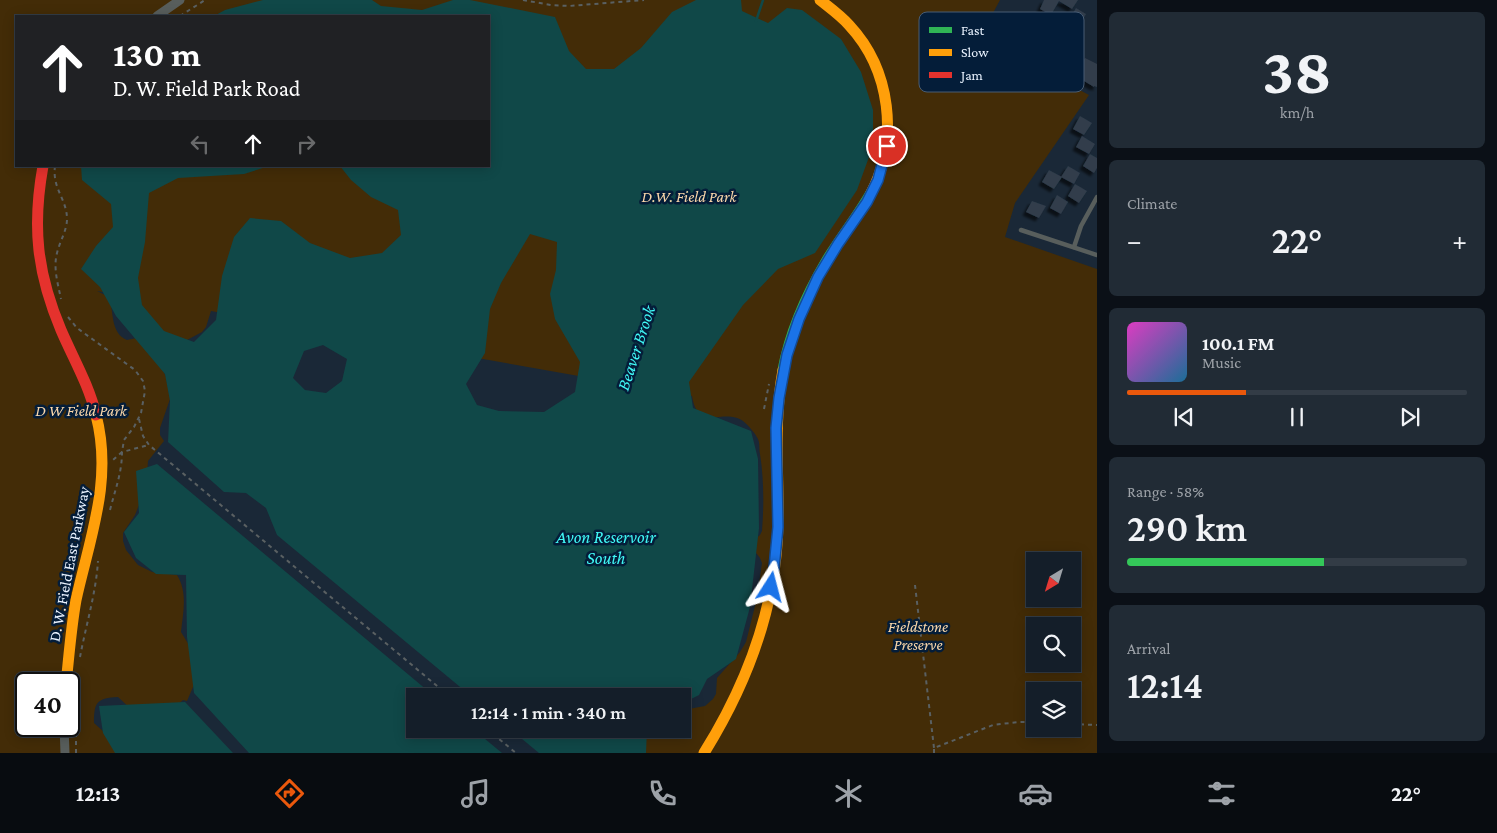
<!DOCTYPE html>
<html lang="en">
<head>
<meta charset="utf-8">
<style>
	:root { --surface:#141e29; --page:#212b35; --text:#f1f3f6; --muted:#9da2a8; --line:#333c46; --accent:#ea580c }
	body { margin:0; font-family:"Crimson Pro",serif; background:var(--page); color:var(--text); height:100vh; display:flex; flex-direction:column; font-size:19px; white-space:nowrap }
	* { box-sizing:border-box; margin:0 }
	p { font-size:16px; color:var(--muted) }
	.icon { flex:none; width:28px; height:28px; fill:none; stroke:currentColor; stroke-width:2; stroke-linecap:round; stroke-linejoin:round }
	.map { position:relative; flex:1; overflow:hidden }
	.details { display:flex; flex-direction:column; gap:12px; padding:12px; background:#0b1017; width:400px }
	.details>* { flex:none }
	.banner { position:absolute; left:15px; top:15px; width:475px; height:152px; border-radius:0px; box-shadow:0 2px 12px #0003,0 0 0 1px var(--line); background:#202124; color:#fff; overflow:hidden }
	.needle { width:32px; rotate:218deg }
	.controls { position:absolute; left:1026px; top:552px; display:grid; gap:10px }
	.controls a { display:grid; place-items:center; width:55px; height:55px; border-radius:0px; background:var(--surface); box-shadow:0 2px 12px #0003,0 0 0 1px var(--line); font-size:25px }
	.speed { position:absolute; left:15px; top:672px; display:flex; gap:10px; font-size:25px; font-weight:700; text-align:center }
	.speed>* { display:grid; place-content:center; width:65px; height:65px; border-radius:50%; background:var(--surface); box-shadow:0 2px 12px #0003,0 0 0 1px var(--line); line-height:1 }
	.speed .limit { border:2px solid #111; border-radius:8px; background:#fff; color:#111 }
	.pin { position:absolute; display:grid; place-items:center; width:42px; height:42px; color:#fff; margin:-21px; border:2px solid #fff; border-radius:50%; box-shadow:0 1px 5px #0007 }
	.me { position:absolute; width:55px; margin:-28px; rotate:9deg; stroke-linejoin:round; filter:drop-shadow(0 0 4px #0008) }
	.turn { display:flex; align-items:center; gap:18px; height:105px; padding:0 15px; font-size:22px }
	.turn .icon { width:65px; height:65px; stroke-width:2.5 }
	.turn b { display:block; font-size:35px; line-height:42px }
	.lanes { display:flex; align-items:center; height:48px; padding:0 15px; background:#0003; justify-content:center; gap:25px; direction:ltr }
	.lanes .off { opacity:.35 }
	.big { font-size:38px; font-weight:600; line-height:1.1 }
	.details .tile { flex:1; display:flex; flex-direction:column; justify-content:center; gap:8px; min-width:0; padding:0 18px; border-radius:8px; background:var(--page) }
	.details .dial { align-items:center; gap:0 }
	.dial b { font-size:65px; line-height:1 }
	.song { display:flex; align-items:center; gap:15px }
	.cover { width:60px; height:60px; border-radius:8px; background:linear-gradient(135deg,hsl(310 70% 55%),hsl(200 70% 35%)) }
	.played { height:5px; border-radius:2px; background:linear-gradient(90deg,var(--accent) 35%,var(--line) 35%) }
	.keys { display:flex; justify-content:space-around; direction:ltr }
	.heat { display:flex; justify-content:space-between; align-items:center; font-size:28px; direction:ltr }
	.charge { height:8px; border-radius:4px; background:linear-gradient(90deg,#34c759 58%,var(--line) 0) }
	.trip { position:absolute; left:406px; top:688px; width:285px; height:50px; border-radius:0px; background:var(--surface); box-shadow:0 2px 12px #0003,0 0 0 1px var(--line); font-weight:600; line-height:50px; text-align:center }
	.menu { display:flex; height:80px; justify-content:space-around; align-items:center; background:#080c10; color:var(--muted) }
	.menu .icon { width:35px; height:35px }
	.menu .selected { color:var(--accent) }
	.menu b { font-size:22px; color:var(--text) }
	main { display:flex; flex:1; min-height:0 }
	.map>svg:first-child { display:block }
	.green { fill:#432c07; fill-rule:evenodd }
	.water { fill:#104848; fill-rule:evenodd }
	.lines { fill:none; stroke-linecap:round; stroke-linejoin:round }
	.stream { stroke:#104848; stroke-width:2.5 }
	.building { fill:#303d4b; filter:url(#shadow) }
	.path { stroke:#5a6062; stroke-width:2; stroke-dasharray:4 4; stroke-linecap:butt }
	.lane { stroke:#585e5c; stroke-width:4.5 }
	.street { stroke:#585e5c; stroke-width:9 }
	.fast { stroke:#30b455; stroke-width:11 }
	.slow { stroke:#ff9f0a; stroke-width:11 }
	.jam { stroke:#e5322d; stroke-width:11 }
	.route-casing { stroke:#114b97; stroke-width:12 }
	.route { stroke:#1a73e8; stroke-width:9 }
	.labels { text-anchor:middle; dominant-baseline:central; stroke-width:5; stroke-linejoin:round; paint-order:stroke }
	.park-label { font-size:16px; font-style:italic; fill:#fad7aa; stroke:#041d39 }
	.street-label { font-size:16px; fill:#eaf3ff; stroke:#041d39 }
	.water-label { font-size:18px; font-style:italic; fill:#40f8f6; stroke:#041d39 }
	.key { fill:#041d39; stroke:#495d74; stroke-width:1 }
	.key-label { font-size:14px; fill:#eaf3ff }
</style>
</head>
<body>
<main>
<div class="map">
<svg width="1097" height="753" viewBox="0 0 1097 753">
	<defs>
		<filter id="shadow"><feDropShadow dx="-3.5" dy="3.5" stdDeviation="1" flood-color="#0009"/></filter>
	</defs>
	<rect width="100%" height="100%" fill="#1a2837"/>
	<path class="green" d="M0,0H1000L980,37L1089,95L1015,203L1005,237L1097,269V753H638L636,729H682L683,710L705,706L713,699L716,694L717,678L740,652L746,642L757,598L762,563L760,558L753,549V541L760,535L762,531C764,505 764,480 760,454C759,450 760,443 758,439C755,433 749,426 743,421C724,407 698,433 692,396L211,311L206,327L202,332L187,340L162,368L166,377L170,399L160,428V435L164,441L148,461L146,487L135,515L123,533V541L126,550L138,565L152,572L177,575C188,593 183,612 181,632L192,650L196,673L193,687L187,701L183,700L176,706L132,710L118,697C97,698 94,702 94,723L127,753H0ZM16,16H489V166H16ZM97,291L139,298L137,338L127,340C110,333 114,311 109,297ZM1035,561H1072V599H1035ZM1035,626H1072V664H1035ZM26,684H69V726H26ZM1035,691H1072V729H1035Z"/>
	<g class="water">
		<path d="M263,0H372L381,6L422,10L453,0H470L555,17L569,51L586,69H614L641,48L672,12L696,0H741L742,11L768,23L787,8L802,10L841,39L861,72L873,110V146L857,190L815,253L778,269L743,305L689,382L693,408L751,431L758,459L759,528L750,607L736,659L707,679L699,695L683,703L682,696H471L277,535L266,508L246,493L224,492L168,442L170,401L165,374L116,316L100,287L81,269L96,246L113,227L111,204L82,180L81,166H269L244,174L178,178L149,193L145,242L138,278L142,305L164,331L194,342L216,320L222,276L234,237L250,218L281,221L310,243L350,258L382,253L401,235L398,210L371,197L351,180L340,166H489V16H214L225,10ZM530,234L557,242L556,270L550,294L555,319L580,362L575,392L544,412L499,411L477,405L466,384L485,353L490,309L501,283ZM323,345L347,359L342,381L326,393L305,390L293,378L304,351Z"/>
		<path d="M157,464L434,696H415V729H473L502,753H249L194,693L187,637L186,575L156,574L136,558L124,532L139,513L136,471Z"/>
		<path d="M185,702L233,753H115L103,733L99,706Z"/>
		<path d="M510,729H647L646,753H539Z"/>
	</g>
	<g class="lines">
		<path class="stream" d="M756,21L763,0"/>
	</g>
	<g class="building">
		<path d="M1044,0H1078L1072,9L1059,1L1051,15L1040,9Z"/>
		<path d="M1076,8L1086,14L1079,26L1069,20Z"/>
		<path d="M1085,58L1097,64V87L1094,86V87L1074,75L1077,68L1079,69Z"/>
		<path d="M1080,116L1092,123L1084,135L1073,129Z"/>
		<path d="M1082,136L1095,144L1089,154L1076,147Z"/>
		<path d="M1090,154L1097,158V168L1094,173L1083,166Z"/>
		<path d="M1068,166L1080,173L1074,184L1061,177Z"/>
		<path d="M1049,170L1062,177L1054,189L1042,182Z"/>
		<path d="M1075,184L1087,191L1079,203L1068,196Z"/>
		<path d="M1057,195L1068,202L1061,214L1050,208Z"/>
		<path d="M1032,201L1046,206L1039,218L1026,212Z"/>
	</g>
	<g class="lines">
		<g class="path">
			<path d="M523,0L551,5L569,6L644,0"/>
			<path d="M180,16L205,0"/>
			<path d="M55,166C52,189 67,199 67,219C67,230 60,241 57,253C53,268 58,284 61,299"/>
			<path d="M68,317L77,328L135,370L143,381L145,391L141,413L134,427L124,440L122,452L113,460"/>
			<path d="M764,409L769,384"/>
			<path d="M139,419L143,436L149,445L449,696"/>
			<path d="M110,510C115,490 122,473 122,452L149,445"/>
			<path d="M915,585L934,748"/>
			<path d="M80,657C86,625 96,593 98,561"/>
			<path d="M1072,724L1097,725"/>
			<path d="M487,729L516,753"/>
			<path d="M76,753V689"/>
			<path d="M934,753V748L993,725L1018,722H1035"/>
		</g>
		<g class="lane">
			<path d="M1021,230L1097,255"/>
			<path d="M1074,247L1081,226L1097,197"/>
		</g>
		<g class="street">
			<path d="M157,16L180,0"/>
			<path d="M64,726L65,753"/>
		</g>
		<path class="fast" d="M783,370C790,332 807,294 827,260C841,237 858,216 871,193"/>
		<g class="slow">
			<path d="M820,0C830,8 840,15 849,25C891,70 899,139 871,193"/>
			<path d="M66,684C69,656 71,628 76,600C90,537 113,480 96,415"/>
			<path d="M704,753C747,684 776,608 778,525C779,472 773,424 783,370"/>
		</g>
		<path class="jam" d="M43,166C32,227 37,273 61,330C73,358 89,385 96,415"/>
	</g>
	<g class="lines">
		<g class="route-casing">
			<path id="route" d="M771,587L774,568L778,527L776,428L779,398L787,355L799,319L818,277L838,244L867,202L878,180L887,146"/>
		</g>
		<use href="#route" class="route"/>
	</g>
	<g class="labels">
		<g class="park-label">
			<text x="689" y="196">D.W. Field Park</text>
			<text x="81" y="410">D W Field Park</text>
			<text x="918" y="626">Fieldstone<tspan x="918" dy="18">Preserve</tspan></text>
		</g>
		<g class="street-label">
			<text transform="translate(69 564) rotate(-79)">D. W. Field East Parkway</text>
		</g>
		<g class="water-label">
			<text transform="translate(636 348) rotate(-72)">Beaver Brook</text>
			<text x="606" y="537">Avon Reservoir<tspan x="606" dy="21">South</tspan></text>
		</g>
	</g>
	<rect x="919" y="12" width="165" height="80" rx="8" class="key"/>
	<rect x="929" y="27" width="23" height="6" fill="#30b455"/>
	<rect x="929" y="49" width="23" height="7" fill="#ff9f0a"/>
	<rect x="929" y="72" width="23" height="6" fill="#e5322d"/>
	<g class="key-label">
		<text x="961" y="35">Fast</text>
		<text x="961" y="57">Slow</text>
		<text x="961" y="80">Jam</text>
	</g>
</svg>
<div class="controls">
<a><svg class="needle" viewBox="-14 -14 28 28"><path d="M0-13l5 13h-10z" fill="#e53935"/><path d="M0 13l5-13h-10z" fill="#9da2a8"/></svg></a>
<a><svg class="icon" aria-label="search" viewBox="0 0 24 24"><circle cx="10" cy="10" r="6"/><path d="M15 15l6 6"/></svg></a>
<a><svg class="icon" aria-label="layers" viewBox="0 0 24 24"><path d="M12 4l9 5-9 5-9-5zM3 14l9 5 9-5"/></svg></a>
</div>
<div class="speed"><div class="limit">40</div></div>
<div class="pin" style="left:887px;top:146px;background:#d93025"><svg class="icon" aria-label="arrive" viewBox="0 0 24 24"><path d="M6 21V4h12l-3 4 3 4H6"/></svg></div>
<svg class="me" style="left:771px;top:587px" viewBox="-20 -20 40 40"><path d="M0-17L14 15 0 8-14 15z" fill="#1a73e8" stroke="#fff" stroke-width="4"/></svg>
<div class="trip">12:14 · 1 min · 340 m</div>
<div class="banner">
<div class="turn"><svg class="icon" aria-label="ahead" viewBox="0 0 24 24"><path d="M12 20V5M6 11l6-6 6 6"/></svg><div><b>130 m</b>D. W. Field Park Road</div></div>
<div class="lanes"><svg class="icon off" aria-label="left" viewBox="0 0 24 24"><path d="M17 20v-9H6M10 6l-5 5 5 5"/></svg><svg class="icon" aria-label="ahead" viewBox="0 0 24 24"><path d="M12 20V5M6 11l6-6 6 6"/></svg><svg class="icon off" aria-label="right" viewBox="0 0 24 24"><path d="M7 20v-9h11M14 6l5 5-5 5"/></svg></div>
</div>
</div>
<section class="details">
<div class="tile dial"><b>38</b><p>km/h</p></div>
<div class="tile"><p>Climate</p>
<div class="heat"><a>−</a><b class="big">22°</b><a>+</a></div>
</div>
<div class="tile">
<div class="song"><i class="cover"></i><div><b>100.1 FM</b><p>Music</p></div></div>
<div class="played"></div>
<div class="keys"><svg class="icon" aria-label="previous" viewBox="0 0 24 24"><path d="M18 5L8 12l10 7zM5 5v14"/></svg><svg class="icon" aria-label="pause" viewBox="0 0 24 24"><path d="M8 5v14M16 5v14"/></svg><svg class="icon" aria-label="next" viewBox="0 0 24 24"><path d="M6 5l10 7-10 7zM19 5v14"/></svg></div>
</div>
<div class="tile"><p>Range · 58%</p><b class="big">290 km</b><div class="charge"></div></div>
<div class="tile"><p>Arrival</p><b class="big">12:14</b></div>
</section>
</main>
<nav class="menu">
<b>12:13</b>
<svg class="icon selected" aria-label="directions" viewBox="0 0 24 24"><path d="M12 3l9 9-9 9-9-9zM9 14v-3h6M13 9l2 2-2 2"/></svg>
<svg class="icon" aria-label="music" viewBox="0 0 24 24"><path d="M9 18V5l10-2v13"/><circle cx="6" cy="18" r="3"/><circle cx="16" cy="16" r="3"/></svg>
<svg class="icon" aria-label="phone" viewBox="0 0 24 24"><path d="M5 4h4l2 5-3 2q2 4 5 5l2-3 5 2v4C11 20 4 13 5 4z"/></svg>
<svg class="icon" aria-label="climate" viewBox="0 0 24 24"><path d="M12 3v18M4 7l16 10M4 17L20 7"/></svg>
<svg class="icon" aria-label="car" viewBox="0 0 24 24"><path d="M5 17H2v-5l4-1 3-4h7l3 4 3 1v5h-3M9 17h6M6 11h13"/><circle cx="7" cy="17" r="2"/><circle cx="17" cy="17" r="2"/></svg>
<svg class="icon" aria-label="filters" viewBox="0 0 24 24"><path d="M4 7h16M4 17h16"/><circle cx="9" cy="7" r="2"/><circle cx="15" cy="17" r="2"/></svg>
<b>22°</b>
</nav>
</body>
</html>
